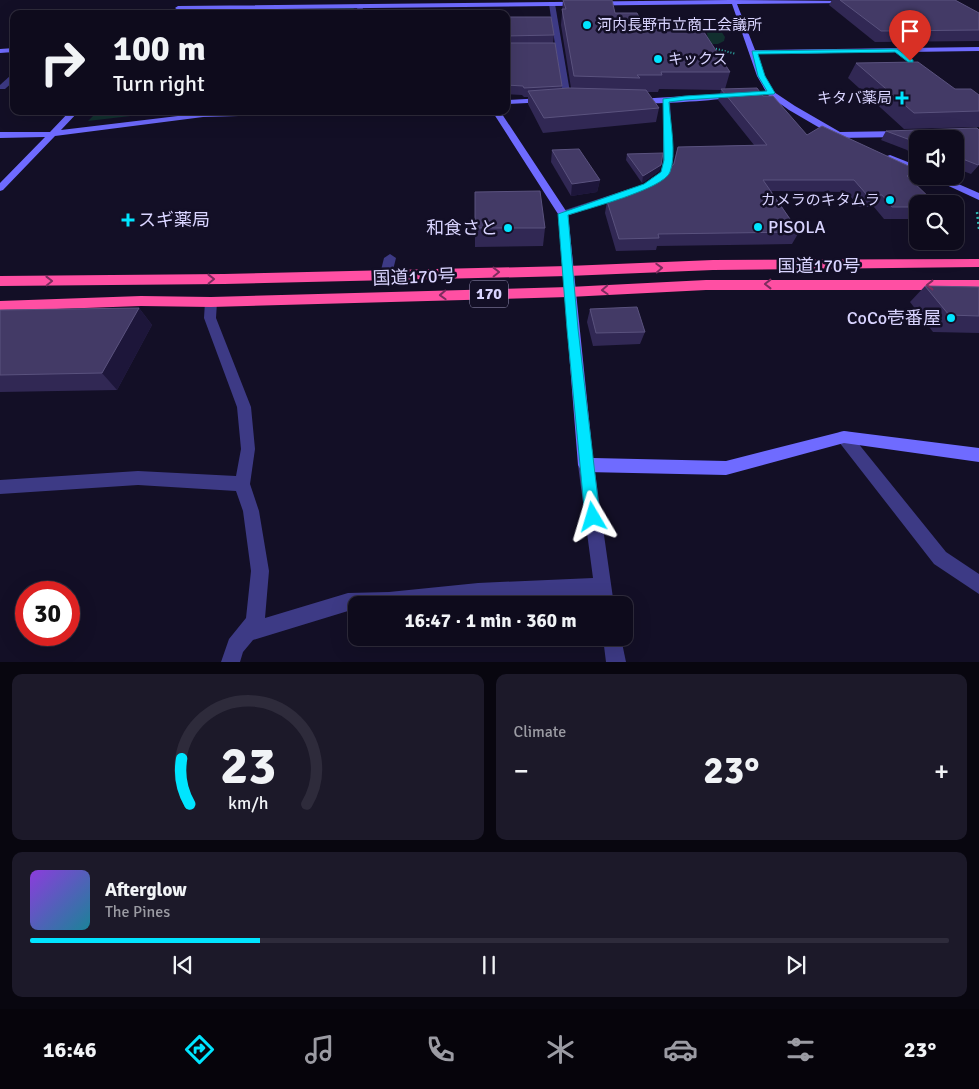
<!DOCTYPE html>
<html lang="en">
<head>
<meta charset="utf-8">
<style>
	:root { --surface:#0e0b1c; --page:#1c1929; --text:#f1f3f6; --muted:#9b9ba3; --line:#2e2b3b; --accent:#00e5ff }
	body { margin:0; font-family:Signika,"Noto Sans JP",sans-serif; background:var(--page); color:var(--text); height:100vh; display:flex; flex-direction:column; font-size:19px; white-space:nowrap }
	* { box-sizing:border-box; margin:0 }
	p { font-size:16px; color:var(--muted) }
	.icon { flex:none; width:28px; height:28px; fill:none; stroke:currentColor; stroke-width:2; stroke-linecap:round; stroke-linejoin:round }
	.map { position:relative; height:662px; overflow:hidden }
	.panel { display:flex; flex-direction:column; gap:12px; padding:12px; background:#08060f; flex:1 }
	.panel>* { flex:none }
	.guide { position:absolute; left:10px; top:10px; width:500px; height:105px; border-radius:10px; box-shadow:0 5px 20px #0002,0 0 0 1px var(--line); background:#0e0b1c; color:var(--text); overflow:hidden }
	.tools { position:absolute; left:909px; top:130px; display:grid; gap:10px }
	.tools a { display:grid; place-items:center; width:55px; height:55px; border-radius:10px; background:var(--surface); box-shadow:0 5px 20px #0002,0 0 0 1px var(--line); font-size:25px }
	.speed { position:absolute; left:15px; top:581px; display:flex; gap:10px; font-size:25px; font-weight:700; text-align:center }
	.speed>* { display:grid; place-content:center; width:65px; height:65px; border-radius:50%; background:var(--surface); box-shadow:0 5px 20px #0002,0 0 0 1px var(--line); line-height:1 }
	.speed .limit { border:8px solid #d22; background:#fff; color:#111 }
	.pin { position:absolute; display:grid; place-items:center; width:42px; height:42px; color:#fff; margin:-51px -21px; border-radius:50% 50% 50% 0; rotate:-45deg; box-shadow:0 0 5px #0007 }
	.pin .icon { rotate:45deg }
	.me { position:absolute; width:55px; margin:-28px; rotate:353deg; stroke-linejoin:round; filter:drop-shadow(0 0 4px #0008) }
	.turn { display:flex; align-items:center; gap:18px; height:105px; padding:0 20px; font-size:22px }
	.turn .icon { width:65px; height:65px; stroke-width:2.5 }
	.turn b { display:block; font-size:35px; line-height:42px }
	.big { font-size:38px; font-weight:800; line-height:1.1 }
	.panel .card { flex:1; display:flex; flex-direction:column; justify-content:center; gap:8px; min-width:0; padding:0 18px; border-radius:10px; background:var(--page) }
	.panel .dial { align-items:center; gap:0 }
	.dial svg { height:130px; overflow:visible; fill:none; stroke:var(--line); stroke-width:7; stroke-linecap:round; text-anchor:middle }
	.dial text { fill:var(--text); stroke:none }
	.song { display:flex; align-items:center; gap:15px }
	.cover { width:60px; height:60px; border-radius:8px; background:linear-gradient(135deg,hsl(270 70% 55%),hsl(190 70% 35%)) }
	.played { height:5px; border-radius:2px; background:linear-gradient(90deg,var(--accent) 25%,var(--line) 25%) }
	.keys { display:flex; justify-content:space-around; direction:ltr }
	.heat { display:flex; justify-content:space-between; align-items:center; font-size:28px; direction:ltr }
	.panel .tiles { flex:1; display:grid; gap:12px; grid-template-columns:1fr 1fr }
	.card:last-child { grid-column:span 2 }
	.trip { position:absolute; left:348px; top:596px; width:285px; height:50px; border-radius:10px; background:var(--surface); box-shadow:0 5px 20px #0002,0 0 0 1px var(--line); font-weight:800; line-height:50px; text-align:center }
	.menu { display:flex; height:80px; justify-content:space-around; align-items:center; background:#06040b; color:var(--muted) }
	.menu .icon { width:35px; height:35px }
	.menu .selected { color:var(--accent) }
	.menu b { font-size:22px; color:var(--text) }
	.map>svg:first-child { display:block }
	.green { fill:#12302f }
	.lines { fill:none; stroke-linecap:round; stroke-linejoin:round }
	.path-far1 { stroke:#2fb8b0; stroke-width:2; stroke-dasharray:1 2; stroke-linecap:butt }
	.path { stroke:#2fb8b0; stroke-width:2.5; stroke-dasharray:2 3; stroke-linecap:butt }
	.lane { fill:#3d3a85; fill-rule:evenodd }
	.street { fill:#3d3a85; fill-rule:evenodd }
	.secondary { fill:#6f6bff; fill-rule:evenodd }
	.highway { fill:#ff4fa3; fill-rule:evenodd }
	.wall { fill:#312854 }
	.shaded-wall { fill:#1d163a }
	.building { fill:#433a66; stroke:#5a527e }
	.oneway { stroke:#7d2c5e }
	.route { fill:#00e5ff; stroke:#0095a6 }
	.poi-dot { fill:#00e5ff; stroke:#130f26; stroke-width:2 }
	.labels { text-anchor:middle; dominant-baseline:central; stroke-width:5; stroke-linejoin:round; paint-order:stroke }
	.far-poi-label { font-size:15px; fill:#d9d4ff; stroke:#130f26; text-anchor:start }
	.shield { fill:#130f26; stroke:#9e99be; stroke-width:1 }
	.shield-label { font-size:16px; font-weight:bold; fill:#d9d4ff }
	.poi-label { font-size:18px; fill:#d9d4ff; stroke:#130f26; text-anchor:start }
	.street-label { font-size:18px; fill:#d9d4ff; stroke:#130f26 }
</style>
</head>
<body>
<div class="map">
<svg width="979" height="662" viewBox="0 0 979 662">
	<rect width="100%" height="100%" fill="#130f26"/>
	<g class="green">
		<path d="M354,8L351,14H191L193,11Z"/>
		<path d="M706,28H719L725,37L724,41L718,44H709Z"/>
		<path d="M98,111H173L88,121Z"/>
	</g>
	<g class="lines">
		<path class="path-far1" d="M713,48L736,54"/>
		<path class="path" d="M977,212L979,229"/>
		<path class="lane" d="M390,254L396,258L392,274L386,278L380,274L384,258Z"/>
		<g class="street">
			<path d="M552,2L555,4L571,98L567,100L563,98L549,4Z"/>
			<path d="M359,4L364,5L361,14H355Z"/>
			<path d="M11,75H14V81L5,89H0V85Z"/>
			<path d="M663,99L670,101L673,161L668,175L655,183L650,180L661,172L663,161Z"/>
			<path d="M635,187L638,188V192L567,216L563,217L558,214L559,212Z"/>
			<path d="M211,298L217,302L216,318L251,407L255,449L250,484L259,511L269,571L265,618L348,593L389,592L478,583L593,578L578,465L581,460L586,458L591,460L594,465L614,605H596L595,595L478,601L438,605H356V611H348L253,640L243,652L240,662H221L229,639L246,618L251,571L243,511L236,491L138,485L0,494V480L138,471L236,476L241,449L237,407L204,318L205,302Z"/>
			<path d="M844,431L849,432L946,552L979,574V594L934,564L839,442L837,437L839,432Z"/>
			<path d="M603,638H621L626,662H606Z"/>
		</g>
		<g class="secondary">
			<path d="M730,0L851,1L848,3L737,4L755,50L979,47V51L756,54L765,76L774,92L795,106L840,132L902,131L906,134L902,137L837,138L789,110L768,95L757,76L732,4L178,10L175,8L178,6Z"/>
			<path d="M14,48V52L0,53V49Z"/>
			<path d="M736,93L740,95L739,97C725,99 642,107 634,101L638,99Z"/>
			<path d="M544,98H547V102L506,104V100Z"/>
			<path d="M70,111H79L61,130L203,113L338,111L334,113L203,117L55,136L3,190L0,191V183L45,137L0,138V132H50Z"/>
			<path d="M492,111H500L568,214L593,458L726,461L844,431L979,448V462L844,443L726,475L586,472L581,470L578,465L558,214Z"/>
			<path d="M890,155L918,166V173L887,160V156Z"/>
			<path d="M927,176H940L979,193V200Z"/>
		</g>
		<g class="highway">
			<path d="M979,259V267L713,270L568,276L224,284L0,286V276L224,274L568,266L713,260Z"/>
			<path d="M706,280H979V290H706L569,297L211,307L141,306L0,311V301L141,296L211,297L569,287Z"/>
		</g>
	</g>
	<g class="wall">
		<path d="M563,0H612L615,13L645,29L730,72L725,89L763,96L807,135L909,178L918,204V219H884L874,207H859L847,192L771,191L799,232L792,244L657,246L656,250L616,251L605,213L607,201L649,183L651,179L667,170L673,164L678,147L754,145L718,100L721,90L659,89L658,92H647L659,108L656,122L543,133L528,104V97H524L522,95L506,94V17L554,35L553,43L562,86L561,88H571L561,25Z"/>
		<path d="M832,0H955L979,13V41L875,42L829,5Z"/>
		<path d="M856,63L955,89L979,95V127L904,129L848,78Z"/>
		<path d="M979,130V165L971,174L955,168V139H918V160L907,150L881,140L886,131Z"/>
		<path d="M552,150L600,180L597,192L571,196L551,162Z"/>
		<path d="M627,154L661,165L659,171L642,183L626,160Z"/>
		<path d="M475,228H545L543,246L475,247Z"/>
		<path d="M925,286L979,287V333L933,332L910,302Z"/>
		<path d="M139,308L152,325L117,390L0,392V310Z"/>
		<path d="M590,309L645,332L640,344L593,346L587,322Z"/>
	</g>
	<g class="shaded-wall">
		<path d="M661,165L659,171L642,183L643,176Z"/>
		<path d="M915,169L907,181V176Z"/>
		<path d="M600,180L597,192L571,196L572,184Z"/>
		<path d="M139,308L152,325L117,390L102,373Z"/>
	</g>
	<g class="building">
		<path d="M563,0H612L615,13H637L645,29H702L730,72H661L662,75H637L640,78L574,76L562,9H566Z"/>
		<path d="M840,0H955L979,13V30L881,31Z"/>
		<path d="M506,17H551L554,35L506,36Z"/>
		<path d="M506,43H555L562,86L524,88L523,86L506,85Z"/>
		<path d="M918,62L955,89H971L979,95V111L914,113L856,63Z"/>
		<path d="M569,88L646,90L659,108L544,118L528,91Z"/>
		<path d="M757,88L763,96H773L807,135L822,126L915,169L907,176L936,204H918V207H892L882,195H867L854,180H763L799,232L658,234L659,238L619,239L607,201L653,182L651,179L667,170L674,164L678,147L767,145L721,89Z"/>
		<path d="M977,128L979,130V164L978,165L955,156V139H918V145L913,141L886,131Z"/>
		<path d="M579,149L600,180L572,184L552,150Z"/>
		<path d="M663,153L661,165L643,176L627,154Z"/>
		<path d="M540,191L545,228H475V192Z"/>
		<path d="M925,286L979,287V316L949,315Z"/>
		<path d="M637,307L645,332L596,333L590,309Z"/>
		<path d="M139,308L102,373L0,375V310Z"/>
	</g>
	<defs><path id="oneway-chevron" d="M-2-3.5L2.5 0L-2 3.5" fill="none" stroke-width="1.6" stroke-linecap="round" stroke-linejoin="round" transform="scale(1.25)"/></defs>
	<g class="oneway">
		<use href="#oneway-chevron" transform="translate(659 268) rotate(-3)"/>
		<use href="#oneway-chevron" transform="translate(496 272) rotate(-1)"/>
		<use href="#oneway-chevron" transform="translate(211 279) rotate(-1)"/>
		<use href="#oneway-chevron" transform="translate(49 281) rotate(-1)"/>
		<use href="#oneway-chevron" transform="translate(768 284) rotate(-180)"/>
		<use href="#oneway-chevron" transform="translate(930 285) rotate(-180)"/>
		<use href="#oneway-chevron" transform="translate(605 290) rotate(177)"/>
		<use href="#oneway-chevron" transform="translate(443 295) rotate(178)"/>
	</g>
	<path class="route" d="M897,49L913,60V62H908L895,52L758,54L765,76L775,93L774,94L685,100L669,102C670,122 677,154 670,172C664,189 586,209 568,215L578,329L600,517L598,522L593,524L587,522L585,517L567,329L558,214L644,184L661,172L664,160L663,99L685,96L767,91L758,76L752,51Z"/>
	<g class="poi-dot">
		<circle cx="587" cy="25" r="5"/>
		<circle cx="658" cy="59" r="5"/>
		<path d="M899.5 90.5h5v5h5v5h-5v5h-5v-5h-5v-5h5z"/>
		<circle cx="890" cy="200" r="5"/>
		<path d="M125.5 212.5h5v5h5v5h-5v5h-5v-5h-5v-5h5z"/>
		<circle cx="758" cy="227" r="5"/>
		<circle cx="508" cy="228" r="5"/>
		<circle cx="951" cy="318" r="5"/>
	</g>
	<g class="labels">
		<g class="far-poi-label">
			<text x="597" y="25">河内長野市立商工会議所</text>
			<text x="668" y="59">キックス</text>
			<text x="892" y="98" text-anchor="end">キタバ薬局</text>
			<text x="880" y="200" text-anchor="end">カメラのキタムラ</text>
		</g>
		<rect class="shield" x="470" y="280.5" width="38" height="27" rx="4"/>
		<g class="shield-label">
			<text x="489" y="294">170</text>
		</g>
		<g class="poi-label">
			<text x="138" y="220">スギ薬局</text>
			<text x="768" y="227">PISOLA</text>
			<text x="498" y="228" text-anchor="end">和食さと</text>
			<text x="941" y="318" text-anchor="end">CoCo壱番屋</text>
		</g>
		<g class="street-label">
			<text x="819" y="266">国道170号</text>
			<text transform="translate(414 277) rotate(-2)">国道170号</text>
		</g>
	</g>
</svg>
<div class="tools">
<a><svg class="icon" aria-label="sound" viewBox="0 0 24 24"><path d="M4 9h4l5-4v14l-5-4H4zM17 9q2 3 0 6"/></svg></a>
<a><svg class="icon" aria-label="search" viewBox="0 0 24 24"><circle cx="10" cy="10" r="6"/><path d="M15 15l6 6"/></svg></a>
</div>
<div class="speed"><div class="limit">30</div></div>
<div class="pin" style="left:910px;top:61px;background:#d93025"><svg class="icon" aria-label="arrive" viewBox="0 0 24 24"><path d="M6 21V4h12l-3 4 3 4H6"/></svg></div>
<svg class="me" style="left:593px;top:517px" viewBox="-20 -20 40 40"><path d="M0-17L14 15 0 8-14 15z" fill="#00e5ff" stroke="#fff" stroke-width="4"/></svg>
<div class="trip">16:47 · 1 min · 360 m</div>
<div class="guide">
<div class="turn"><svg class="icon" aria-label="right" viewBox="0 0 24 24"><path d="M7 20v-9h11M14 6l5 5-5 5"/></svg><div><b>100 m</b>Turn right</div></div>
</div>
</div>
<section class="panel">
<div class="tiles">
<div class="card dial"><svg viewBox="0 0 100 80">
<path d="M14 69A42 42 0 1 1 86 69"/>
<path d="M14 69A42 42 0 0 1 9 41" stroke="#00e5ff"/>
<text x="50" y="56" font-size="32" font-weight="700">23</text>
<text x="50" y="72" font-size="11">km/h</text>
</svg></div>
<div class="card"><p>Climate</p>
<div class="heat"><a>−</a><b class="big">23°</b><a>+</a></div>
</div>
<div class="card">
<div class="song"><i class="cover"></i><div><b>Afterglow</b><p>The Pines</p></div></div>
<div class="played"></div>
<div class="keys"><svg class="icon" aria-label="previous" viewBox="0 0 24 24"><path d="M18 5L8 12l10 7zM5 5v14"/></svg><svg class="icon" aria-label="pause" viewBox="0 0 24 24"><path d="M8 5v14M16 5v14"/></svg><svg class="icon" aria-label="next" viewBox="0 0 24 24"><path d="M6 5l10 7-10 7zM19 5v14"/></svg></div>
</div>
</div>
</section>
<nav class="menu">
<b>16:46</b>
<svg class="icon selected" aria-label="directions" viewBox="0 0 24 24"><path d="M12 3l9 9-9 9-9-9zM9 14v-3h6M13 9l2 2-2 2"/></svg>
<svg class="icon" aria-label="music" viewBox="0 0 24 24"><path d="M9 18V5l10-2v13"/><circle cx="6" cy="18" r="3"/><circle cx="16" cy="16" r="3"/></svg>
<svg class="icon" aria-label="phone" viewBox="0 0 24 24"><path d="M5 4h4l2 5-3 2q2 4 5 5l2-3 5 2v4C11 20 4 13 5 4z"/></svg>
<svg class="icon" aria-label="climate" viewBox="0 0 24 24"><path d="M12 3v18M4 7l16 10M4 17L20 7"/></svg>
<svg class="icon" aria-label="car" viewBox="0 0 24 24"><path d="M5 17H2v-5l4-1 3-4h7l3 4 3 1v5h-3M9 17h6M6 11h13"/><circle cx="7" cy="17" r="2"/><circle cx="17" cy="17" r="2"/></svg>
<svg class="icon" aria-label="filters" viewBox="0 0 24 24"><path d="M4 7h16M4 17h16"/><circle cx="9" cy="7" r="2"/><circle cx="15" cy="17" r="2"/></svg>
<b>23°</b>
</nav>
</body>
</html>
